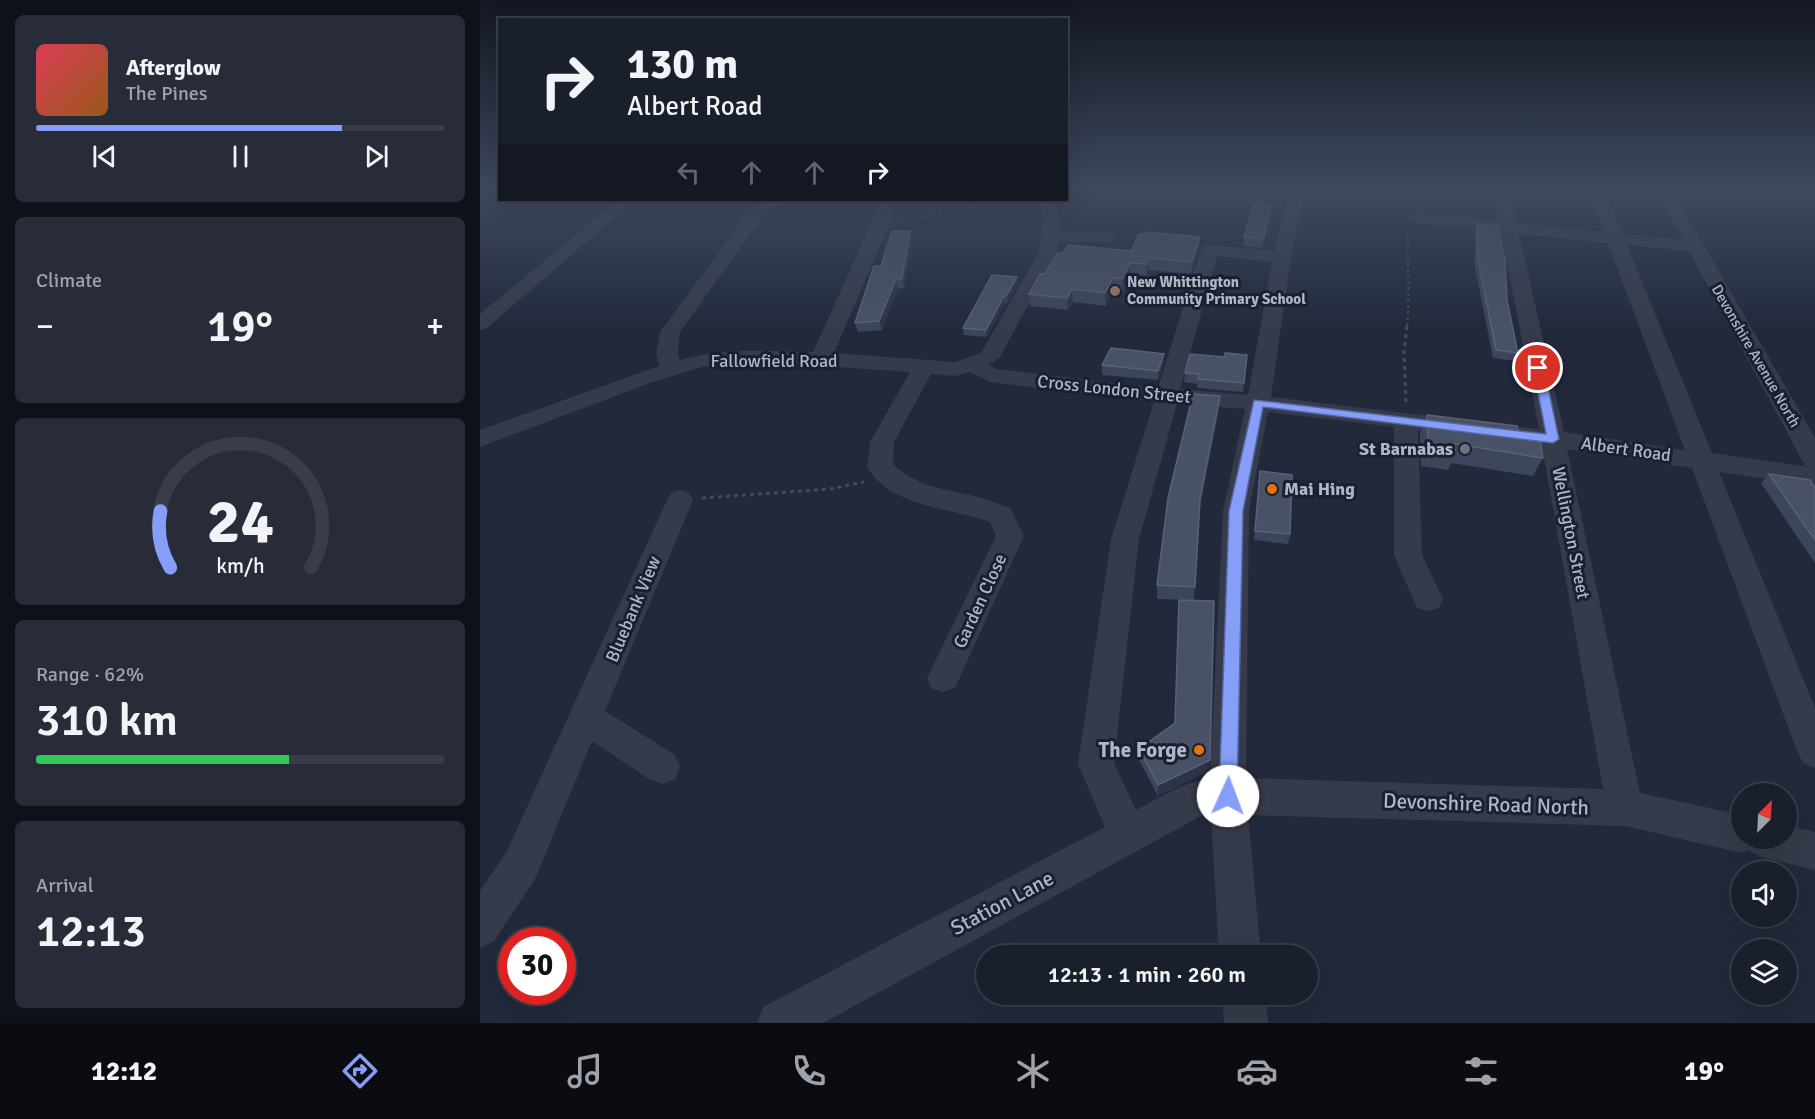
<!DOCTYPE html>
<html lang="en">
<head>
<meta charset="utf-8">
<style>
	:root { --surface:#1a1f2c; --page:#272c38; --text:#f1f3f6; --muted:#9fa2a9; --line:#383d48; --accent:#869ef8 }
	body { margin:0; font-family:Signika,sans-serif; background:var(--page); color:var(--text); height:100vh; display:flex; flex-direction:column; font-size:22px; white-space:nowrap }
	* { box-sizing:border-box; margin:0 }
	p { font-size:20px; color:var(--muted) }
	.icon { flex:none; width:33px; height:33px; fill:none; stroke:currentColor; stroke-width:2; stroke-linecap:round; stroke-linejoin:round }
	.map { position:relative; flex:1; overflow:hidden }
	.side { display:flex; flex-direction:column; gap:15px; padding:15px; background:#0e1118; width:480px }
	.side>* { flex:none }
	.guide { position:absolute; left:18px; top:18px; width:570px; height:183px; border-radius:0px; box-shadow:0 6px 24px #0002,0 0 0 2px var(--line); background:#1a1f2c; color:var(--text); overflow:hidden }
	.needle { width:39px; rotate:24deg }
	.controls { position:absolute; left:1251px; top:783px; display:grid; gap:12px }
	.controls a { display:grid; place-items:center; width:66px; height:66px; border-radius:50%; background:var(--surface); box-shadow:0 6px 24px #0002,0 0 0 2px var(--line); font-size:30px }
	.speed { position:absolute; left:18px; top:927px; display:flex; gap:12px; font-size:30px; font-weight:700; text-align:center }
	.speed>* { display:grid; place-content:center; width:78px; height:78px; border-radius:50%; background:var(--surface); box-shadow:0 6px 24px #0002,0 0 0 2px var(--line); line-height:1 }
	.speed .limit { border:9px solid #d22; background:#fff; color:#111 }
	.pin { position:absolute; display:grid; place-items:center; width:51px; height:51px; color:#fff; margin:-26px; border:3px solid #fff; border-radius:50%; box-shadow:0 2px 6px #0007 }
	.me { position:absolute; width:66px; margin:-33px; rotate:2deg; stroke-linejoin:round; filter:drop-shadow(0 0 4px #0008) }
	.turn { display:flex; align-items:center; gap:21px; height:126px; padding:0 30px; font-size:27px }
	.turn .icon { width:78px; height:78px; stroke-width:2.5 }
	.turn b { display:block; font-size:42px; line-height:51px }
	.lanes { display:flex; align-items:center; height:57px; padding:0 30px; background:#0003; justify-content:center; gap:30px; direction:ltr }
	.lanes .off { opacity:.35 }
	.big { font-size:45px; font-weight:600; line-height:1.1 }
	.side .card { flex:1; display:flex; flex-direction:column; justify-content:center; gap:9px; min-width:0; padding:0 21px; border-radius:9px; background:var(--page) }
	.side .dial { align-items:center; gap:0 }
	.dial svg { height:156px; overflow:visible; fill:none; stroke:var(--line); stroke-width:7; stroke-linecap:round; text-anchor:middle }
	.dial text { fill:var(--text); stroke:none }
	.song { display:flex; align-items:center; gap:18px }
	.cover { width:72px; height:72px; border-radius:9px; background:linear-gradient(135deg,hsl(350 70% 55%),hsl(30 70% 35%)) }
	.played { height:6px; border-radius:3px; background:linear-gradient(90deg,var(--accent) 75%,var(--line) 75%) }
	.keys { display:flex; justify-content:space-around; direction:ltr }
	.heat { display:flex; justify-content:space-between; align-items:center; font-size:33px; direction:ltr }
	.charge { height:9px; border-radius:4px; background:linear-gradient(90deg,#34c759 62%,var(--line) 0) }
	.trip { position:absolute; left:496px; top:945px; width:342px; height:60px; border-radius:30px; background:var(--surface); box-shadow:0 6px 24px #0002,0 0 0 2px var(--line); font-weight:600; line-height:60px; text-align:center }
	.menu { display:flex; height:96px; justify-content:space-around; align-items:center; background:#0a0c12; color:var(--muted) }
	.menu .icon { width:42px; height:42px }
	.menu .current { color:var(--accent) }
	.menu b { font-size:27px; color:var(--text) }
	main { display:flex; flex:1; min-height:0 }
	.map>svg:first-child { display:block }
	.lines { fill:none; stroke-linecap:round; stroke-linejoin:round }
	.path-far1 { stroke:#3d4f54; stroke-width:2; stroke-dasharray:3 3; stroke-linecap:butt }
	.path { stroke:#3d4f54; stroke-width:3; stroke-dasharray:4 4; stroke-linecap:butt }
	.minor { fill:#363b4b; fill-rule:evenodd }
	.wall { fill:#3d455a }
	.shaded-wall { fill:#2d3449 }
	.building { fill:#495166; stroke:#5a6175; stroke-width:1.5 }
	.route { fill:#869ef8; stroke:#5767a1; stroke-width:1.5 }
	.education-dot { fill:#8d6e63; stroke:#1b2030; stroke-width:2 }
	.worship-dot { fill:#6b7280; stroke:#1b2030; stroke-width:2 }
	.food-dot { fill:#e8710a; stroke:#1b2030; stroke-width:2 }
	.labels { text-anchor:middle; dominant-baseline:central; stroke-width:6; stroke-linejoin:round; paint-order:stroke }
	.far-poi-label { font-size:15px; font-weight:bold; fill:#b1b6c7; stroke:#1b2030; text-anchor:start }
	.far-street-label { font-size:15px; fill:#b1b6c7; stroke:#1b2030 }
	.street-label { font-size:18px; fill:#b1b6c7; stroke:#1b2030 }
	.poi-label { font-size:18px; font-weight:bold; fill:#b1b6c7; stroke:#1b2030; text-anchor:end }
	.near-poi-label { font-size:21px; font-weight:bold; fill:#b1b6c7; stroke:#1b2030; text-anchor:end }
	.near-street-label { font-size:21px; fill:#b1b6c7; stroke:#1b2030 }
</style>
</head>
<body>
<main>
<section class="side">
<div class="card">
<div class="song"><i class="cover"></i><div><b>Afterglow</b><p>The Pines</p></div></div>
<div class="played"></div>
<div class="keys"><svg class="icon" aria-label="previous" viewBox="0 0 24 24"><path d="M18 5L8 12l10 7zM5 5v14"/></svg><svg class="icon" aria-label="pause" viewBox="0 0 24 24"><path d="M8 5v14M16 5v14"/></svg><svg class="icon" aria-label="next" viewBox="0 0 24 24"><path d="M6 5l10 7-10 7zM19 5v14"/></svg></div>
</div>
<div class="card"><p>Climate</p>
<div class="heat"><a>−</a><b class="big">19°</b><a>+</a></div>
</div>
<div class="card dial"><svg viewBox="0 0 100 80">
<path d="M14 69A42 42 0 1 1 86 69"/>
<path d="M14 69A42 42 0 0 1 9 40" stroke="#869ef8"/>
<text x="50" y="56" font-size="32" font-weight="700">24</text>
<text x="50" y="72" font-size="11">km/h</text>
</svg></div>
<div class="card"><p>Range · 62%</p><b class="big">310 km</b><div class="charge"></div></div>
<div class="card"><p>Arrival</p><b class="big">12:13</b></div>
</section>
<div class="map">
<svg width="1335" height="1023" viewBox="0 0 1335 1023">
	<rect width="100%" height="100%" fill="#22293b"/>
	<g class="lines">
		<!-- path-far1 -->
		<path class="path-far1" d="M 6,202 L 20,192
			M 422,218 L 442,217 L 521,200
			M 927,326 C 930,294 927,265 928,233"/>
		<!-- path -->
		<path class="path" d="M 926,402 L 924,351 L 927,325
			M 222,498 L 350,489 L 384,482"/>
		<!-- minor -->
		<path class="minor" d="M 810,188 L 826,188 L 811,257 L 791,397 L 1059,429 L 1021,232 L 936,223 L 930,222 L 927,218 L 930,214 L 936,213 L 1019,221 L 1013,188 L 1029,188 L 1037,223 L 1124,232 L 1108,188 L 1124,188 L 1143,234 L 1203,240 L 1175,188 L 1191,188 L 1335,438 L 1335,486 L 1239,472 L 1335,708 L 1335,768 L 1323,763 L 1317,751 L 1212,468 L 1087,449 L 1160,793 L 1262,815 L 1262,838 L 1306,838 L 1306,825 L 1335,832 L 1335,870 L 1282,857 L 1268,850 L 1262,853 L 1145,826 L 768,815 L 781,956 L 739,956 L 731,815 L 721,816 L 343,1023 L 277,1023 L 283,1007 L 625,827 L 598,764 L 631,539 L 674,402 L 510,382 L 490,372 L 475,376 L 451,374 L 414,442 L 413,464 C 437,486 459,488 490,495 C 503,498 516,503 530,508 L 544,536 L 475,688 L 463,692 L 451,688 L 447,678 L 516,536 L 510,522 C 469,507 412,508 387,467 L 390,442 L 430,372 L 341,366 L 259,364 L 222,367 L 173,382 L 0,447 L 0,430 L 179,366 L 176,353 L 180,332 L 269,211 L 285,200 L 306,200 L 281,219 L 200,332 L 198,353 L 200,360 C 243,347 288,351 333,352 L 395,215 L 396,207 L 389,200 L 407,200 L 412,205 L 413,215 L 354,353 L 475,362 L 501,353 L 559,252 L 563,218 L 557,200 L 573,200 L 579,212 L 581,232 L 627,232 L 633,233 L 636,237 L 633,241 L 627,242 L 579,242 L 577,252 L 520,357 L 509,365 L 516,369 L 678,388 L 721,250 L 724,246 L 730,245 L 794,251 ZM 1039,234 L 1128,243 L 1205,450 L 1084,432 ZM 1147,245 L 1209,251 L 1322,460 L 1326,466 L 1330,467 L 1232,453 ZM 737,256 L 792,262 L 768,395 L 700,389 ZM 697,404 L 765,409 L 743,511 L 730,779 C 704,781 680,798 656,810 L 634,763 L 659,539 ZM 788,412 L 914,427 L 914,555 L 937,608 L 948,611 L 959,608 L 963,599 L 942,555 L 938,430 L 1062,446 L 1123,789 L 766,778 L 769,511 Z
			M 138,200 L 155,200 L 7,328 L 0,330 L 0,314 Z
			M 200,490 L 209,493 L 213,500 L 125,711 L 195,755 L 200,767 L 195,779 L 182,784 L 169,779 L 112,741 L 55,879 L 14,941 L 0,948 L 0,891 L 27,851 L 187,500 L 191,493 Z
			M 742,994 L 786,994 L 788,1023 L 744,1023 Z"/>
	</g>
	<!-- wall -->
	<path class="wall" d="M 792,204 L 791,212 L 782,248 L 763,246 L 764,237 Z
		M 997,224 L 1027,300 L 1038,353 L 1035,361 L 1013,358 L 995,267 L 995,231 Z
		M 430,231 L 432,240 L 424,288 L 418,288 L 402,330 L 378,332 L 375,323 L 401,266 Z
		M 720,237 L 719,249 L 711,274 L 669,270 L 667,276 L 650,274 L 643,291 L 633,290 L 626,306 L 593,302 L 588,310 L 550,306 L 549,294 L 583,253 L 651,251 Z
		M 538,284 L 527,303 L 525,303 L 507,337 L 484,335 L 483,328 Z
		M 684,354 L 684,363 L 678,380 L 622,375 L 622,365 Z
		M 767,355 L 763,392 L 717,388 L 717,384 L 704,382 L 705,373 L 745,357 Z
		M 739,409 L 719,512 L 714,600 L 677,599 L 677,585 Z
		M 947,415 L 1039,435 L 1063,458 L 1053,476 L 971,463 L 968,470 L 941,466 L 940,433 Z
		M 780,471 L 810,534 L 808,544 L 774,540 Z
		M 1289,474 L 1335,488 L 1335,563 L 1281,483 Z
		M 659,749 L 730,760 L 728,771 L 678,796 L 659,760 Z"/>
	<!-- shaded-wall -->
	<path class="shaded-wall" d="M 792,204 L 791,212 L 782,248 L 783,239 Z
		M 430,231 L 432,240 L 424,288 L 422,279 Z
		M 720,237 L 719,249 L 711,274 L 712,262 Z
		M 669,258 L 669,270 L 667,276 L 667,264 Z
		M 650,263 L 650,274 L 643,291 L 642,279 Z
		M 537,277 L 538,284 L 527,303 L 526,296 Z
		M 633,278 L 633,290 L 626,306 L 625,293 Z
		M 416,279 L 418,288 L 402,330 L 399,321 Z
		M 592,289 L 593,302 L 588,310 L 587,298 Z
		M 524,296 L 525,303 L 507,337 L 506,330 Z
		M 684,354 L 684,363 L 678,380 L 678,371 Z
		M 740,396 L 739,409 L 719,513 L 720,499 Z
		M 730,760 L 728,771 L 678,796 L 678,785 Z"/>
	<!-- building -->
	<path class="building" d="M 774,202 L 792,204 L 783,239 L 764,237 Z
		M 997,224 L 1018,226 L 1025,260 L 1027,300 L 1038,353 L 1016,350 L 998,259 Z
		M 412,231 L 430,231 L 422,279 L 416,279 L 399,321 L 375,323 L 394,266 L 401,266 Z
		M 667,232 L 720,237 L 712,262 L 669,258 L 667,264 L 650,263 L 642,279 L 633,278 L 625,293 L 592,289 L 587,298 L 549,294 L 560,274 L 565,274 L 578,253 L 583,253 L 588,245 L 651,251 L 659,234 L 666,234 Z
		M 512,275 L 537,277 L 526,296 L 524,296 L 506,330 L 483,328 Z
		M 631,348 L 684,354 L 678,371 L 622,365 Z
		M 745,353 L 767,355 L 764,383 L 718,379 L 719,374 L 705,373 L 710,354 L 745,357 Z
		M 713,394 L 740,396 L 720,499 L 715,587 L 677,585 L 688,498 Z
		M 947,415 L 1037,426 L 1039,435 L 1060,439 L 1063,458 L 975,444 L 975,452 L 948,448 Z
		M 780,471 L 812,475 L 810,534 L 775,531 Z
		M 1289,474 L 1330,480 L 1335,488 L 1335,540 Z
		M 699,600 L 734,601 L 730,760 L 678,785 L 659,749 L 695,723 Z"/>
	<!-- sky -->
	<linearGradient id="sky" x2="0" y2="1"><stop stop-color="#131720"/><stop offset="0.57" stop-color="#3e4960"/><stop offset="1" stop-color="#3e4960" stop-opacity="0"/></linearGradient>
	<rect width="1335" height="331" fill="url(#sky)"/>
	<!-- route -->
	<path class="route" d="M 1058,365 L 1064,368 L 1079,439 L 1073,443 L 783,407 L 763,511 L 757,796 L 754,803 L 748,806 L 741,803 L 739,796 L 749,511 L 774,400 L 1066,434 L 1053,368 Z"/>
	<!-- markers -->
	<circle class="education-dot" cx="635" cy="291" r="6"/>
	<circle class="worship-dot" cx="985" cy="449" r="6"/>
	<g class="food-dot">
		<circle cx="792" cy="489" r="6"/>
		<circle cx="719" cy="750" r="6"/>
	</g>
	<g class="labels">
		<!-- far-poi labels -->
		<g class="far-poi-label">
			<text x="647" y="282">New Whittington<tspan x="647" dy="17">Community Primary School</tspan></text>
		</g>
		<!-- far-street labels -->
		<g class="far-street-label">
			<text transform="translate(1276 356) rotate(60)">Devonshire Avenue North</text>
		</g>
		<!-- street labels -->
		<g class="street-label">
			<text x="294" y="361">Fallowfield Road</text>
			<text transform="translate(634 389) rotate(6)">Cross London Street</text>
			<text transform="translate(1146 449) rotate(8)">Albert Road</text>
			<text transform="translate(1091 533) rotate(79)">Wellington Street</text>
			<text transform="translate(500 601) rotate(-65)">Garden Close</text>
			<text transform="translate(153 609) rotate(-67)">Bluebank View</text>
		</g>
		<!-- poi labels -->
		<g class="poi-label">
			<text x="973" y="449">St Barnabas</text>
			<text x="804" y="489" text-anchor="start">Mai Hing</text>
		</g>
		<!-- near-poi labels -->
		<g class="near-poi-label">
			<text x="707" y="750">The Forge</text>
		</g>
		<!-- near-street labels -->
		<g class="near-street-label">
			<text transform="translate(1006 804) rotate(2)">Devonshire Road North</text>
			<text transform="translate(522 903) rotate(-28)">Station Lane</text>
		</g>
	</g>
</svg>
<div class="controls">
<a><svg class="needle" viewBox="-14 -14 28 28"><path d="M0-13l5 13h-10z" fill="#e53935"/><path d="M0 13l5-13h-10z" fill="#9fa2a9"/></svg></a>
<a><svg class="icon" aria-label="sound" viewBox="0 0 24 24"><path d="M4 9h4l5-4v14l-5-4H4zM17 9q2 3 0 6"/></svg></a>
<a><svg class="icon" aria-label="layers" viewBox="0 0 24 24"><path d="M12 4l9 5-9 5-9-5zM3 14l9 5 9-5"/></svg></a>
</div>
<div class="speed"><div class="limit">30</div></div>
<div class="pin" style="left:1058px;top:368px;background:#d93025"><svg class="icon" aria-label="arrive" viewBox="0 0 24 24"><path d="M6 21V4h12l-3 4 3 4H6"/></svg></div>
<svg class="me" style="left:748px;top:796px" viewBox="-20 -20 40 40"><circle r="19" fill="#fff"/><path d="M0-13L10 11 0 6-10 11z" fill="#869ef8"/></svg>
<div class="trip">12:13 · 1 min · 260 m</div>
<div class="guide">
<div class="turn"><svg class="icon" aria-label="right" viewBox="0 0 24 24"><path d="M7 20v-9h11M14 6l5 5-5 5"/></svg><div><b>130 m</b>Albert Road</div></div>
<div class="lanes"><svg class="icon off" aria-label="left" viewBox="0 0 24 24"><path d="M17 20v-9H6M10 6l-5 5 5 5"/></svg><svg class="icon off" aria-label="ahead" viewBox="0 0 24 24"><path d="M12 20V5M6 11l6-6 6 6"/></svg><svg class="icon off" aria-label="ahead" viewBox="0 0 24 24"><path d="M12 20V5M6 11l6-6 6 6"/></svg><svg class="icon" aria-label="right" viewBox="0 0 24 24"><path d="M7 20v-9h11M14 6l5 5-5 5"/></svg></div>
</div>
</div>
</main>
<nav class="menu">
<b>12:12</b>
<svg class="icon current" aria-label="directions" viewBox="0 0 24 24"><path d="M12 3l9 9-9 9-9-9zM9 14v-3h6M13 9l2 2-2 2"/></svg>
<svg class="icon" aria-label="music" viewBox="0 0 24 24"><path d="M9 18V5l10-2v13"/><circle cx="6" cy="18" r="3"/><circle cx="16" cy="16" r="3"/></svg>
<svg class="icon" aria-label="phone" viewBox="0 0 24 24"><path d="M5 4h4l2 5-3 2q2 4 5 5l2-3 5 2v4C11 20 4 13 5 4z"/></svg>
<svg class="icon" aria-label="climate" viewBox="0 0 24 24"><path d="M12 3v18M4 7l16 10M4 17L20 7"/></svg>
<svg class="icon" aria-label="car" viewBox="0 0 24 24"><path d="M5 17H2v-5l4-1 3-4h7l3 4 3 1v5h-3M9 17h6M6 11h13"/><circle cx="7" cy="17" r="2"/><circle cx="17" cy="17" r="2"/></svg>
<svg class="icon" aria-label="filters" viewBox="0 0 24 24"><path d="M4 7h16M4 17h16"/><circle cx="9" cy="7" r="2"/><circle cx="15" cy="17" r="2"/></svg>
<b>19°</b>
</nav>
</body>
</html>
